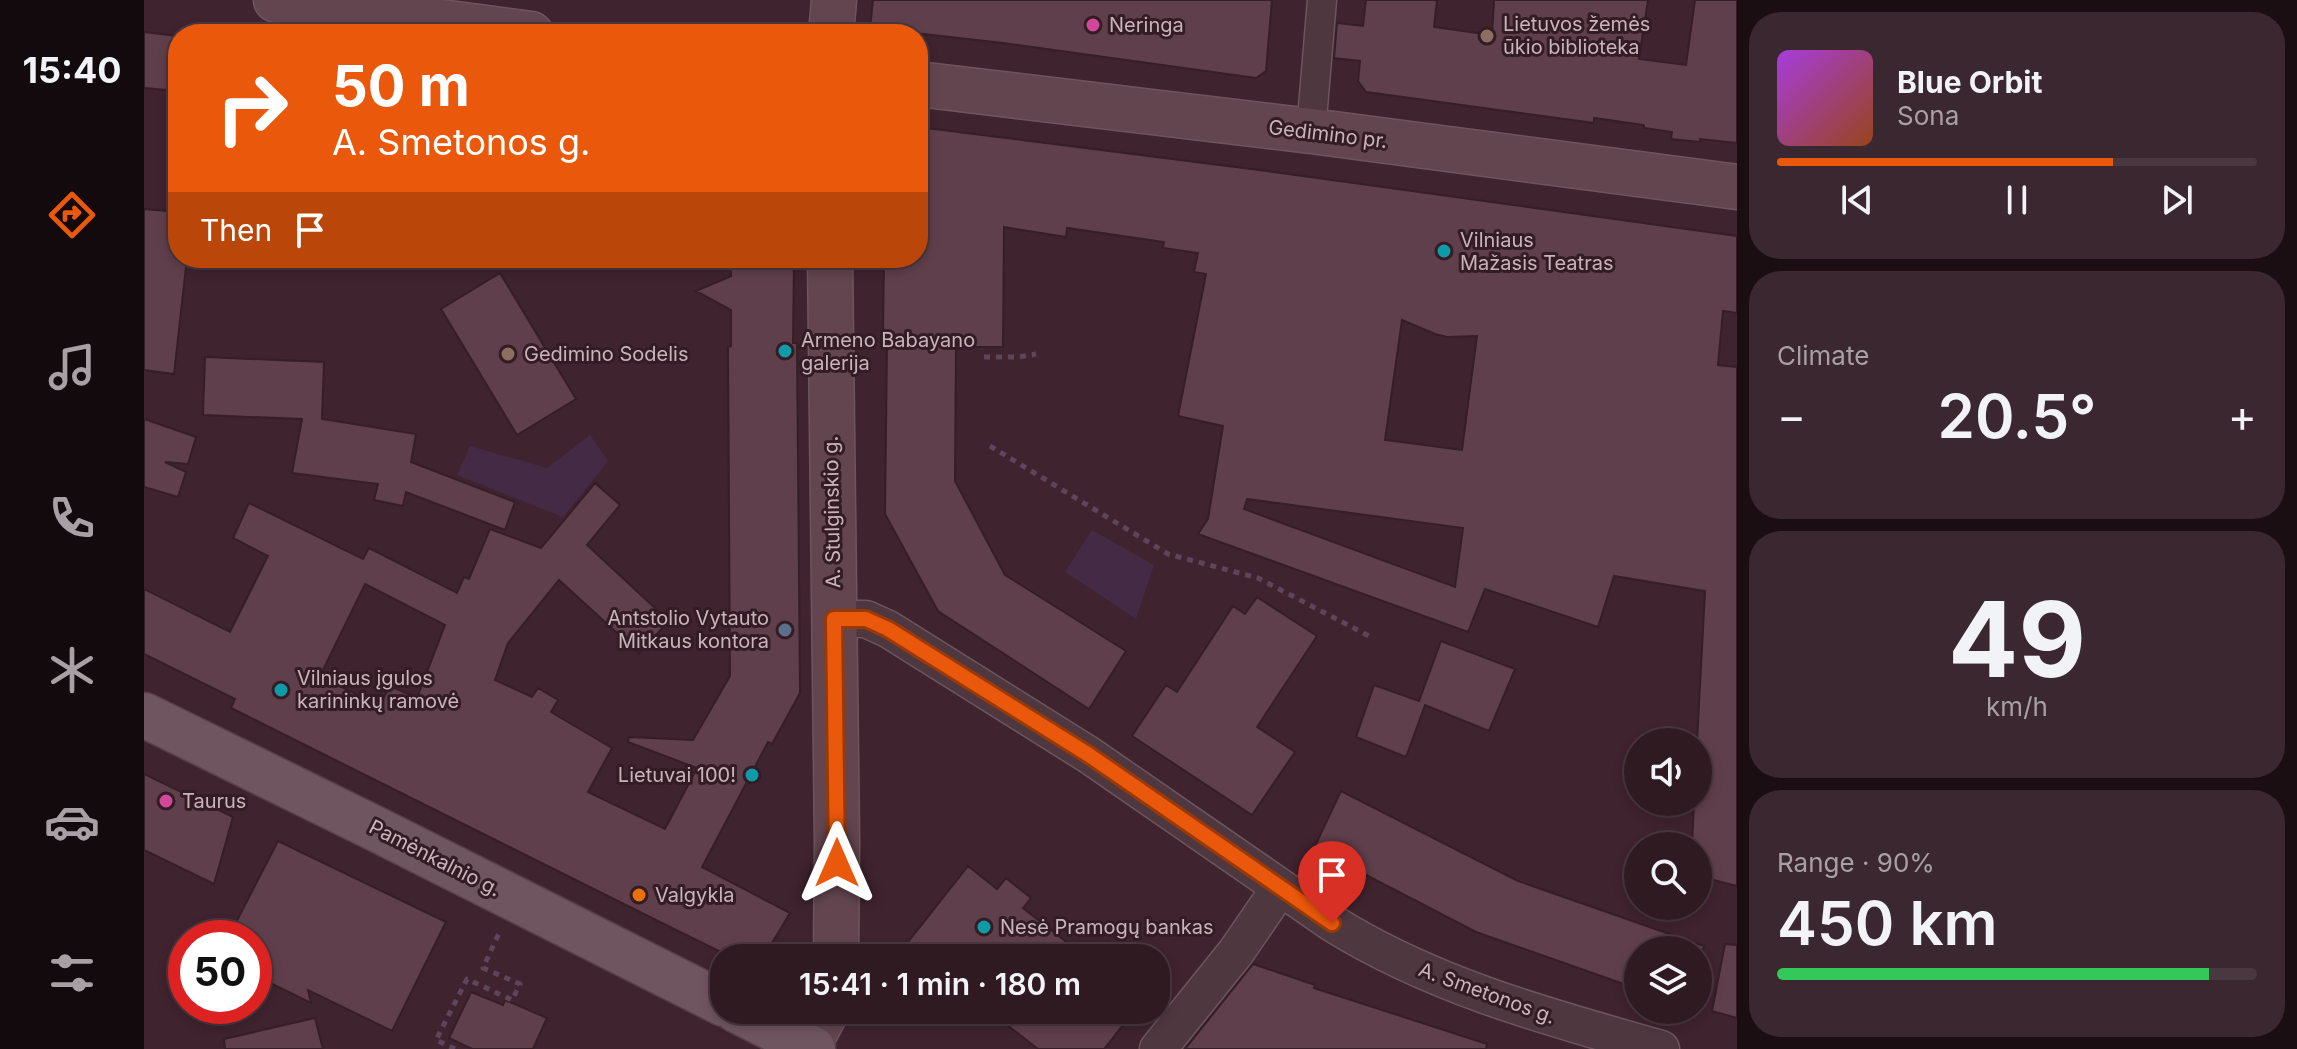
<!DOCTYPE html>
<html lang="en">
<head>
<meta charset="utf-8">
<style>
	:root { --surface:#2f1a22; --page:#3b272f; --text:#f1f3f6; --muted:#a7a1a5; --line:#4a3840; --accent:#ea580c }
	body { margin:0; font-family:Inter,sans-serif; background:var(--page); color:var(--text); height:100vh; display:flex; flex-direction:column; font-size:30px; white-space:nowrap }
	* { box-sizing:border-box; margin:0 }
	p { font-size:26px; color:var(--muted) }
	.icon { flex:none; width:44px; height:44px; fill:none; stroke:currentColor; stroke-width:2; stroke-linecap:round; stroke-linejoin:round }
	.map { position:relative; flex:1; overflow:hidden }
	.details { display:flex; flex-direction:column; gap:12px; padding:12px; background:#1a0e13; width:560px }
	.details>* { flex:none }
	.hud { position:absolute; left:24px; top:24px; width:760px; height:244px; border-radius:32px; box-shadow:0 4px 12px #0003,0 0 0 2px var(--line); background:#ea580c; color:#fff; overflow:hidden }
	.controls { position:absolute; left:1480px; top:728px; display:grid; gap:16px }
	.controls a { display:grid; place-items:center; width:88px; height:88px; border-radius:50%; background:var(--surface); box-shadow:0 4px 12px #0003,0 0 0 2px var(--line); font-size:40px }
	.speed { position:absolute; left:24px; top:920px; display:flex; gap:16px; font-size:40px; font-weight:700; text-align:center }
	.speed>* { display:grid; place-content:center; width:104px; height:104px; border-radius:50%; background:var(--surface); box-shadow:0 4px 12px #0003,0 0 0 2px var(--line); line-height:1 }
	.speed .limit { border:12px solid #d22; background:#fff; color:#111 }
	.pin { position:absolute; display:grid; place-items:center; width:68px; height:68px; color:#fff; margin:-82px -34px; border-radius:50% 50% 50% 0; rotate:-45deg; box-shadow:0 0 8px #0007 }
	.pin .icon { rotate:45deg }
	.me { position:absolute; width:88px; margin:-44px; rotate:0deg; stroke-linejoin:round; filter:drop-shadow(0 0 6px #0008) }
	.turn { display:flex; align-items:center; gap:28px; height:168px; padding:0 32px; font-size:36px }
	.turn .icon { width:104px; height:104px; stroke-width:2.5 }
	.turn b { display:block; font-size:56px; line-height:68px }
	.then { display:flex; align-items:center; height:76px; padding:0 32px; background:#0003; gap:16px; font-size:30px }
	.big { font-size:60px; font-weight:600; line-height:1.1 }
	.details .widget { flex:1; display:flex; flex-direction:column; justify-content:center; gap:12px; min-width:0; padding:0 28px; border-radius:32px; background:var(--page) }
	.details .dial { align-items:center; gap:0 }
	.dial b { font-size:104px; line-height:1 }
	.song { display:flex; align-items:center; gap:24px }
	.cover { width:96px; height:96px; border-radius:12px; background:linear-gradient(135deg,hsl(280 70% 55%),hsl(20 70% 35%)) }
	.played { height:8px; border-radius:4px; background:linear-gradient(90deg,var(--accent) 70%,var(--line) 70%) }
	.keys { display:flex; justify-content:space-around; direction:ltr }
	.heat { display:flex; justify-content:space-between; align-items:center; font-size:44px; direction:ltr }
	.charge { height:12px; border-radius:6px; background:linear-gradient(90deg,#34c759 90%,var(--line) 0) }
	.trip { position:absolute; left:566px; top:944px; width:460px; height:80px; border-radius:32px; background:var(--surface); box-shadow:0 4px 12px #0003,0 0 0 2px var(--line); font-weight:600; line-height:80px; text-align:center }
	main { display:flex; flex:1; min-height:0 }
	.dock { display:flex; flex-direction:column; width:144px; justify-content:space-around; align-items:center; background:#130a0e; color:var(--muted) }
	.dock .icon { width:56px; height:56px }
	.dock .active { color:var(--accent) }
	.dock b { font-size:36px; color:var(--text) }
	.map>svg:first-child { display:block }
	.green { fill:#442a44 }
	.building { fill:#5f3f4b; stroke:#361e27; stroke-width:2; fill-rule:evenodd }
	.lines { fill:none; stroke-linecap:round; stroke-linejoin:round }
	.pedestrian-casing { stroke:#6d555e; stroke-width:31 }
	.minor-casing { stroke:#6d555e; stroke-width:39 }
	.secondary-casing { stroke:#6d555e; stroke-width:47 }
	.primary-casing { stroke:#584049; stroke-width:47 }
	.path { stroke:#5f455b; stroke-width:5; stroke-dasharray:6 6; stroke-linecap:butt }
	.pedestrian { stroke:#4f3740; stroke-width:28 }
	.minor { stroke:#4f3740; stroke-width:36 }
	.secondary { stroke:#62454f; stroke-width:44 }
	.primary { stroke:#6f555f; stroke-width:44 }
	.route-casing { stroke:#983908; stroke-width:20 }
	.route { stroke:#ea580c; stroke-width:14 }
	.hotel-dot { fill:#d1479c; stroke:#341c25; stroke-width:3 }
	.education-dot { fill:#8d6e63; stroke:#341c25; stroke-width:3 }
	.culture-dot { fill:#0f9aa8; stroke:#341c25; stroke-width:3 }
	.service-dot { fill:#5c6f8a; stroke:#341c25; stroke-width:3 }
	.food-dot { fill:#e8710a; stroke:#341c25; stroke-width:3 }
	.labels { text-anchor:middle; dominant-baseline:central; stroke-width:6; stroke-linejoin:round; paint-order:stroke }
	.poi-label { font-size:20px; fill:#cab3bb; stroke:#341c25; text-anchor:start }
	.street-label { font-size:20px; fill:#cab3bb; stroke:#341c25 }
</style>
</head>
<body>
<main>
<nav class="dock">
<b>15:40</b>
<svg class="icon active" aria-label="directions" viewBox="0 0 24 24"><path d="M12 3l9 9-9 9-9-9zM9 14v-3h6M13 9l2 2-2 2"/></svg>
<svg class="icon" aria-label="music" viewBox="0 0 24 24"><path d="M9 18V5l10-2v13"/><circle cx="6" cy="18" r="3"/><circle cx="16" cy="16" r="3"/></svg>
<svg class="icon" aria-label="phone" viewBox="0 0 24 24"><path d="M5 4h4l2 5-3 2q2 4 5 5l2-3 5 2v4C11 20 4 13 5 4z"/></svg>
<svg class="icon" aria-label="climate" viewBox="0 0 24 24"><path d="M12 3v18M4 7l16 10M4 17L20 7"/></svg>
<svg class="icon" aria-label="car" viewBox="0 0 24 24"><path d="M5 17H2v-5l4-1 3-4h7l3 4 3 1v5h-3M9 17h6M6 11h13"/><circle cx="7" cy="17" r="2"/><circle cx="17" cy="17" r="2"/></svg>
<svg class="icon" aria-label="filters" viewBox="0 0 24 24"><path d="M4 7h16M4 17h16"/><circle cx="9" cy="7" r="2"/><circle cx="15" cy="17" r="2"/></svg>
</nav>
<div class="map">
<svg width="1593" height="1049" viewBox="0 0 1593 1049">
	<rect width="100%" height="100%" fill="#3f232e"/>
	<!-- green -->
	<path class="green" d="M 446,435 L 464,461 L 419,517 L 313,475 L 326,446 L 403,468 Z
		M 948,530 L 1010,565 L 992,619 L 921,572 Z"/>
	<!-- building -->
	<path class="building" d="M 729,0 L 1128,0 L 1122,71 L 1112,78 L 859,43 L 726,28 Z
		M 1222,0 L 1293,0 L 1290,27 L 1348,35 L 1350,0 L 1504,0 L 1495,59 L 1542,65 L 1551,0 L 1593,0 L 1593,143 L 1556,139 L 1556,142 L 1527,139 L 1528,132 L 1500,128 L 1500,125 L 1450,118 L 1450,123 L 1222,92 L 1214,81 L 1216,61 L 1190,58 L 1193,23 L 1219,26 Z
		M 0,32 L 34,36 L 34,91 L 0,88 Z
		M 774,127 L 1123,171 L 1593,236 L 1593,313 L 1579,311 L 1574,365 L 1593,367 L 1593,886 L 1554,876 L 1554,846 L 1548,846 L 1550,802 L 1554,802 L 1553,742 L 1561,591 L 1470,576 L 1454,627 L 1341,589 L 1324,632 L 1054,534 L 1064,519 L 1079,426 L 1034,416 L 1062,274 L 1050,272 L 1054,253 L 1019,248 L 1020,242 L 923,228 L 922,237 L 860,227 L 859,347 L 812,347 L 811,481 L 861,575 L 982,651 L 945,709 L 794,611 L 741,514 L 743,342 L 739,333 L 740,258 L 774,258 ZM 1258,320 L 1291,334 L 1303,337 L 1333,336 L 1318,450 L 1241,440 ZM 1103,499 L 1319,528 L 1311,587 L 1100,509 Z
		M 0,209 L 34,212 L 34,258 L 43,258 L 30,374 L 0,370 Z
		M 586,258 L 650,258 L 649,343 L 653,343 L 656,693 L 628,744 L 624,742 L 558,867 L 646,913 L 619,958 L 589,958 L 526,927 L 87,708 L 91,699 L 0,654 L 0,589 L 86,632 L 124,556 L 89,538 L 105,503 L 219,559 L 225,548 L 313,593 L 320,577 L 325,579 L 346,529 L 397,548 L 451,483 L 476,505 L 443,545 L 525,621 L 495,653 L 415,580 L 364,643 L 351,680 L 388,697 L 394,688 L 414,700 L 407,712 L 468,748 L 444,792 L 521,829 L 553,768 L 484,742 L 485,737 L 549,740 L 586,676 L 584,347 L 587,346 L 587,310 L 552,291 L 587,276 ZM 221,584 L 301,625 L 273,698 L 246,686 L 235,706 L 176,676 Z
		M 356,273 L 432,399 L 373,435 L 297,309 Z
		M 61,357 L 180,362 L 178,419 L 272,434 L 267,462 L 371,502 L 361,530 L 262,492 L 259,506 L 230,500 L 234,484 L 148,473 L 158,419 L 59,415 Z
		M 0,419 L 52,437 L 44,464 L 21,462 L 42,472 L 34,497 L 0,487 Z
		M 1113,597 L 1173,636 L 1113,727 L 1151,752 L 1108,815 L 988,736 L 1022,685 L 1033,692 L 1089,606 L 1101,614 Z
		M 1297,641 L 1371,669 L 1345,731 L 1281,705 L 1262,757 L 1212,737 L 1230,685 L 1275,701 Z
		M 0,774 L 89,817 L 70,884 L 0,850 Z
		M 1197,791 L 1374,881 L 1560,946 L 1559,950 L 1494,950 L 1494,989 L 1332,932 L 1170,848 Z
		M 134,841 L 302,922 L 248,1031 L 164,990 L 167,1003 L 110,975 L 110,938 L 84,938 Z
		M 824,866 L 853,889 L 862,878 L 887,898 L 879,908 L 943,958 L 777,958 L 761,946 Z
		M 1581,944 L 1593,945 L 1593,1018 L 1568,1011 Z
		M 1109,964 L 1171,985 L 1170,988 L 1343,1044 L 1342,1049 L 1041,1049 Z
		M 327,992 L 359,1005 L 361,1000 L 403,1018 L 389,1049 L 328,1049 L 305,1038 Z
		M 844,1010 L 991,1010 L 960,1049 L 894,1049 Z
		M 171,1018 L 179,1049 L 81,1049 L 80,1039 Z"/>
	<g class="lines">
		<!-- pedestrian casing -->
		<g class="pedestrian-casing">
			<path id="pedestrian" d="M 1167,131 L 1178,0"/>
		</g>
		<!-- minor casing -->
		<g class="minor-casing">
			<path id="minor" d="M 690,619 L 722,619 L 744,629 L 945,755 L 1188,923 C 1289,986 1404,1017 1517,1049
				M 1014,1049 L 1092,952 L 1136,888"/>
		</g>
		<!-- secondary casing -->
		<g class="secondary-casing">
			<path id="secondary" d="M 132,0 L 387,34
				M 687,34 L 690,0
				M 774,84 L 1167,131 L 1593,187
				M 686,258 L 693,842 L 692,958
				M 664,1046 L 683,1010"/>
		</g>
		<!-- primary casing -->
		<g class="primary-casing">
			<path id="primary" d="M 0,715 L 228,827 L 580,1004
				M 592,1010 L 669,1049"/>
		</g>
		<!-- path -->
		<path class="path" d="M 840,357 L 874,357 L 892,354
			M 846,446 L 1024,554 L 1114,578 L 1225,636
			M 311,1049 L 292,1040 L 323,979 L 368,1000 L 376,984 L 339,968 L 356,931"/>
		<!-- pedestrian -->
		<use href="#pedestrian" class="pedestrian"/>
		<!-- minor -->
		<use href="#minor" class="minor"/>
		<!-- secondary -->
		<use href="#secondary" class="secondary"/>
		<!-- primary -->
		<use href="#primary" class="primary"/>
	</g>
	<g class="lines">
		<!-- route casing -->
		<g class="route-casing">
			<path id="route" d="M 693,863 L 690,619 L 722,619 L 744,629 L 945,755 L 1188,923"/>
		</g>
		<!-- route -->
		<use href="#route" class="route"/>
	</g>
	<!-- markers -->
	<g class="hotel-dot">
		<circle cx="949" cy="25" r="8"/>
		<circle cx="22" cy="801" r="8"/>
	</g>
	<g class="education-dot">
		<circle cx="1343" cy="36" r="8"/>
		<circle cx="364" cy="354" r="8"/>
	</g>
	<g class="culture-dot">
		<circle cx="1300" cy="251" r="8"/>
		<circle cx="641" cy="351" r="8"/>
		<circle cx="137" cy="690" r="8"/>
		<circle cx="608" cy="775" r="8"/>
		<circle cx="840" cy="927" r="8"/>
	</g>
	<circle class="service-dot" cx="641" cy="630" r="8"/>
	<circle class="food-dot" cx="495" cy="895" r="8"/>
	<g class="labels">
		<!-- poi labels -->
		<g class="poi-label">
			<text x="1359" y="24">Lietuvos žemės<tspan x="1359" dy="23">ūkio biblioteka</tspan></text>
			<text x="965" y="25">Neringa</text>
			<text x="1316" y="240">Vilniaus<tspan x="1316" dy="23">Mažasis Teatras</tspan></text>
			<text x="657" y="340">Armeno Babayano<tspan x="657" dy="23">galerija</tspan></text>
			<text x="380" y="354">Gedimino Sodelis</text>
			<text x="625" y="618" text-anchor="end">Antstolio Vytauto<tspan x="625" dy="23">Mitkaus kontora</tspan></text>
			<text x="153" y="678">Vilniaus įgulos<tspan x="153" dy="23">karininkų ramovė</tspan></text>
			<text x="592" y="775" text-anchor="end">Lietuvai 100!</text>
			<text x="38" y="801">Taurus</text>
			<text x="511" y="895">Valgykla</text>
			<text x="856" y="927">Nesė Pramogų bankas</text>
		</g>
		<!-- street labels -->
		<g class="street-label">
			<text transform="translate(1184 134) rotate(7)">Gedimino pr.</text>
			<text transform="translate(688 512) rotate(-91)">A. Stulginskio g.</text>
			<text transform="translate(291 858) rotate(27)">Pamėnkalnio g.</text>
			<text transform="translate(1343 993) rotate(20)">A. Smetonos g.</text>
		</g>
	</g>
</svg>
<div class="controls">
<a><svg class="icon" aria-label="sound" viewBox="0 0 24 24"><path d="M4 9h4l5-4v14l-5-4H4zM17 9q2 3 0 6"/></svg></a>
<a><svg class="icon" aria-label="search" viewBox="0 0 24 24"><circle cx="10" cy="10" r="6"/><path d="M15 15l6 6"/></svg></a>
<a><svg class="icon" aria-label="layers" viewBox="0 0 24 24"><path d="M12 4l9 5-9 5-9-5zM3 14l9 5 9-5"/></svg></a>
</div>
<div class="speed"><div class="limit">50</div></div>
<div class="pin" style="left:1188px;top:923px;background:#d93025"><svg class="icon" aria-label="arrive" viewBox="0 0 24 24"><path d="M6 21V4h12l-3 4 3 4H6"/></svg></div>
<svg class="me" style="left:693px;top:863px" viewBox="-20 -20 40 40"><path d="M0-17L14 15 0 8-14 15z" fill="#ea580c" stroke="#fff" stroke-width="4"/></svg>
<div class="trip">15:41 · 1 min · 180 m</div>
<div class="hud">
<div class="turn"><svg class="icon" aria-label="right" viewBox="0 0 24 24"><path d="M7 20v-9h11M14 6l5 5-5 5"/></svg><div><b>50 m</b>A. Smetonos g.</div></div>
<div class="then">Then<svg class="icon" aria-label="arrive" viewBox="0 0 24 24"><path d="M6 21V4h12l-3 4 3 4H6"/></svg></div>
</div>
</div>
<section class="details">
<div class="widget">
<div class="song"><i class="cover"></i><div><b>Blue Orbit</b><p>Sona</p></div></div>
<div class="played"></div>
<div class="keys"><svg class="icon" aria-label="previous" viewBox="0 0 24 24"><path d="M18 5L8 12l10 7zM5 5v14"/></svg><svg class="icon" aria-label="pause" viewBox="0 0 24 24"><path d="M8 5v14M16 5v14"/></svg><svg class="icon" aria-label="next" viewBox="0 0 24 24"><path d="M6 5l10 7-10 7zM19 5v14"/></svg></div>
</div>
<div class="widget"><p>Climate</p>
<div class="heat"><a>−</a><b class="big">20.5°</b><a>+</a></div>
</div>
<div class="widget dial"><b>49</b><p>km/h</p></div>
<div class="widget"><p>Range · 90%</p><b class="big">450 km</b><div class="charge"></div></div>
</section>
</main>
</body>
</html>
